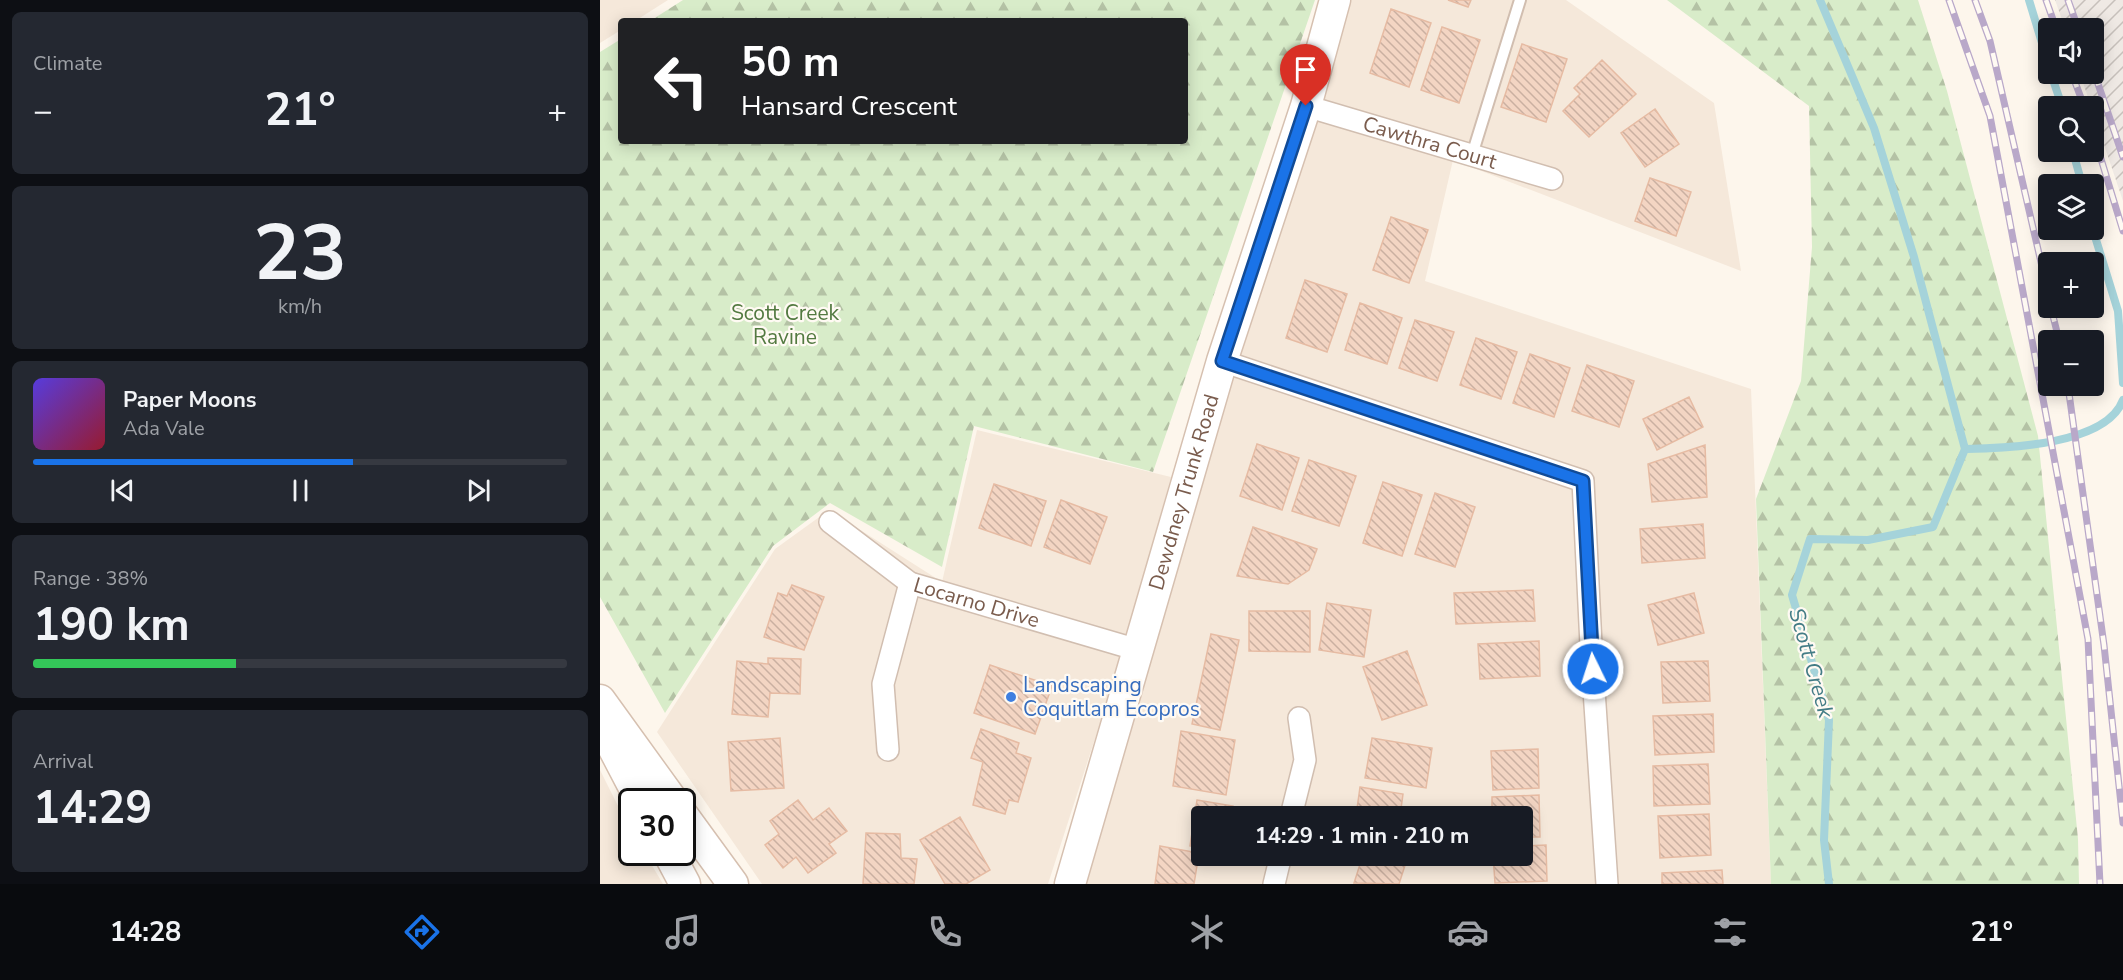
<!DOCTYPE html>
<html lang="en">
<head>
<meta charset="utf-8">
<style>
	:root { --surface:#171b24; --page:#242831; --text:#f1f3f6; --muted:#9ea1a6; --line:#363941; --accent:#1a73e8 }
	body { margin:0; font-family:"Nunito Sans",sans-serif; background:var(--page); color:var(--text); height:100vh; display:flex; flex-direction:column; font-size:22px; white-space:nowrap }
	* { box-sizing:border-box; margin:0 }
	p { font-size:20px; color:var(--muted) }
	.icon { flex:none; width:33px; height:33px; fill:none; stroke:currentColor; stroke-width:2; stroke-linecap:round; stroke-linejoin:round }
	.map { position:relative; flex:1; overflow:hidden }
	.panel { display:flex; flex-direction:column; gap:12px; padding:12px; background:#0d0f14; width:600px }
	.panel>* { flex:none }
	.guide { position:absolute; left:18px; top:18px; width:570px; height:126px; border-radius:6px; box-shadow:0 3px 15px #0003; background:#202124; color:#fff; overflow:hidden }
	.tools { position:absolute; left:1438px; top:18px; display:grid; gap:12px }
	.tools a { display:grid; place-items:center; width:66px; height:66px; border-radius:6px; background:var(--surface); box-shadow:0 3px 15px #0003; font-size:30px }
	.speed { position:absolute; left:18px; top:788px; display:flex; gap:12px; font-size:30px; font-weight:700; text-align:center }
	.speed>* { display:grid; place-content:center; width:78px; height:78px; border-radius:50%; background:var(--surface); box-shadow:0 3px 15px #0003; line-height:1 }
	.speed .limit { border:3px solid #111; border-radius:9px; background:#fff; color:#111 }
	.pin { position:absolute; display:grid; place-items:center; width:51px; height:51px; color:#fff; margin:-62px -26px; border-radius:50% 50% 50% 0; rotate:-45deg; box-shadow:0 0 6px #0007 }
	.pin .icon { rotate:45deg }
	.me { position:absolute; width:66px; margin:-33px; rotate:356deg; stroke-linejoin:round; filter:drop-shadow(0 0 4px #0008) }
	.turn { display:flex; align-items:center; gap:21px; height:126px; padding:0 24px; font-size:27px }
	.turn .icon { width:78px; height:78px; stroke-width:2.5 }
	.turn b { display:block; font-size:42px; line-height:51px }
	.big { font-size:45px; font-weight:700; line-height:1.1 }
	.panel .widget { flex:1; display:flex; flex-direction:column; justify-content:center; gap:9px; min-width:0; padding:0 21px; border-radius:9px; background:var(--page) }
	.panel .dial { align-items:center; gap:0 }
	.dial b { font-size:78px; line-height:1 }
	.song { display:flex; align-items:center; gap:18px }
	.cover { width:72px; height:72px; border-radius:9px; background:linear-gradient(135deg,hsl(250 70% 55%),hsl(350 70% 35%)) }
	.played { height:6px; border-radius:3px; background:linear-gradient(90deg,var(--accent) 60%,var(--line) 60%) }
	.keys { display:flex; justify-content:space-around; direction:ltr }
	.heat { display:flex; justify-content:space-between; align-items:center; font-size:33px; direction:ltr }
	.charge { height:9px; border-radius:4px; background:linear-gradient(90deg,#34c759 38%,var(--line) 0) }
	.trip { position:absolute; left:591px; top:806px; width:342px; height:60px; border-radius:6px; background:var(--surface); box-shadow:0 3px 15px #0003; font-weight:700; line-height:60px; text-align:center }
	.tabs { display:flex; height:96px; justify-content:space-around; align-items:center; background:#090b0e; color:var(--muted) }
	.tabs .icon { width:42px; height:42px }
	.tabs .on { color:var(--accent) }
	.tabs b { font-size:27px; color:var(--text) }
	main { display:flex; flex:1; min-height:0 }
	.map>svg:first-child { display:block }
	.residential { fill:#f5e8da; fill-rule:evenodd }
	.industrial { fill:url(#industrial-furrows) }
	.forest { fill:url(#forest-firs) }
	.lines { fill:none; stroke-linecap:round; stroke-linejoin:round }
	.stream { stroke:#a5d3da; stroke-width:8 }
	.building { fill:url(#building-back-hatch); stroke:#e6bba3; stroke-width:1.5 }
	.service-casing { stroke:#d1beb0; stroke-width:14 }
	.minor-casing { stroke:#d1beb0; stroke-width:24 }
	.secondary-casing { stroke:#d6c0b0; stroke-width:33 }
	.service { stroke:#fff; stroke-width:10 }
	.minor { stroke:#fff; stroke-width:21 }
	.secondary { stroke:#fff; stroke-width:30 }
	.rail-casing { stroke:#b9a8c9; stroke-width:7 }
	.rail { stroke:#fffaf3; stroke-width:4.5; stroke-dasharray:14; stroke-linecap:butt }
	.route-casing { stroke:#114b97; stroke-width:15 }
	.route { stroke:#1a73e8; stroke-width:10 }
	.shop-dot { fill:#3f7fe0; stroke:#fffaf3; stroke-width:2 }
	.labels { text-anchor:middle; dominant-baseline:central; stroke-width:4.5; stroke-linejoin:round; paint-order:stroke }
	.street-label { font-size:21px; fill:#7a5c4d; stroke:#fffaf3 }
	.park-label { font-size:21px; fill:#537a41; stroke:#fffaf3 }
	.shop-label { font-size:21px; fill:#366cbe; stroke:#fffaf3; text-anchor:start }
	.water-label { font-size:22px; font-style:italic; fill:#437c86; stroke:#fffaf3 }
</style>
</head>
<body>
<main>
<section class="panel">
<div class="widget"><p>Climate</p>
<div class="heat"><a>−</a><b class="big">21°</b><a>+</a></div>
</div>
<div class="widget dial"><b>23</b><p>km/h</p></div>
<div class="widget">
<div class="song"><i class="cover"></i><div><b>Paper Moons</b><p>Ada Vale</p></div></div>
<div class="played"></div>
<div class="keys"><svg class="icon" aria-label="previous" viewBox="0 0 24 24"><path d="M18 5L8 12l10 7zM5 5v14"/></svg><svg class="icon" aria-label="pause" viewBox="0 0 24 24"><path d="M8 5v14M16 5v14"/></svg><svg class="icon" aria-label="next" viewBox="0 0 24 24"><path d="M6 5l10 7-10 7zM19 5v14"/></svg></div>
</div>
<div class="widget"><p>Range · 38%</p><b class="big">190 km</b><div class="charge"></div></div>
<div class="widget"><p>Arrival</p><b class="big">14:29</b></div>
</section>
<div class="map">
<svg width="1523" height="884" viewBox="0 0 1523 884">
	<defs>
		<pattern id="industrial-furrows" width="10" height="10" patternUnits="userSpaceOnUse" patternTransform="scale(1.5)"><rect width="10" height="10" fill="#efe9e4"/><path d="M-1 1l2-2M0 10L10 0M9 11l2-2" fill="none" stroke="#c7c0bb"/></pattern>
		<pattern id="forest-firs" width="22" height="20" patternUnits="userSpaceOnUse" patternTransform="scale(1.5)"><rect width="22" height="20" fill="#d8ecc9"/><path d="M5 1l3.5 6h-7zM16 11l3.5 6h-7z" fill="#b4c2a5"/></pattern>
		<pattern id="building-back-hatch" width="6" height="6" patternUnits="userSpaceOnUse" patternTransform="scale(1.5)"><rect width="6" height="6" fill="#f3d5c3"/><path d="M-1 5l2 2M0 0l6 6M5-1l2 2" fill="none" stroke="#cab0a1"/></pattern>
	</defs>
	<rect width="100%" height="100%" fill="#fdf6ec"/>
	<!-- residential -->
	<path class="residential" d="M 0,0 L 68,0 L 35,21 L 21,21 L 21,30 L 0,43 Z
		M 744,0 L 966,0 L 1114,103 L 1141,271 L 853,160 L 825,281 L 1151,389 L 1171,884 L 479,884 ZM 602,816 L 922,816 L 922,855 L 602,855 Z
		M 377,430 L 571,477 L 521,658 L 448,884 L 162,884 L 57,732 L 175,549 L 229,510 L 342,582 Z
		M 0,770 L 31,832 L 32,852 L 44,852 L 63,884 L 0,884 Z"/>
	<!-- industrial -->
	<path class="industrial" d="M 1455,0 L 1523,0 L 1523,201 L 1494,115 L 1494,106 L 1491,106 L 1480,74 L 1494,74 L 1494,28 L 1465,28 Z"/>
	<!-- forest -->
	<path class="forest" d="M 83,0 L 715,0 L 553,472 L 374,426 L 342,567 L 230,503 L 173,546 L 65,713 L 0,597 L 0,52 L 21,39 L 21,141 L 585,141 L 585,21 L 50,21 Z
		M 1067,0 L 1318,0 L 1347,91 L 1438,436 L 1478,839 L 1479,884 L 1171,884 L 1156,499 L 1201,381 L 1212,247 L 1209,106 Z"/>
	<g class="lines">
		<!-- stream -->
		<path class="stream" d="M 1220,0 L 1274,128 L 1314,257 L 1365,449
			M 1429,0 L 1449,66
			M 1451,74 L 1462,106
			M 1473,152 L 1482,184
			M 1493,230 L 1518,311 L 1523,383
			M 1365,449 C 1405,448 1506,446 1523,400
			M 1229,884 L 1224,840 L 1229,720 L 1192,595 L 1210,539 L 1268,540 L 1333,527 L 1365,449"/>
	</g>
	<!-- building -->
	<path class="building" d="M 848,0 L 871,0 L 868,7 Z
		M 791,9 L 831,23 L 809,87 L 770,73 Z
		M 842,27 L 880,40 L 859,103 L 821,90 Z
		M 922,44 L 967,59 L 946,122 L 901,107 Z
		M 1002,60 L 1036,94 L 989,137 L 963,111 L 980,94 L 974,88 Z
		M 1055,109 L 1079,144 L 1045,167 L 1021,133 Z
		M 1050,178 L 1091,192 L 1076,236 L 1035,221 Z
		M 791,217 L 828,230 L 809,283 L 773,270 Z
		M 705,280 L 747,294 L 727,352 L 686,338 Z
		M 760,303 L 802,318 L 787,364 L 745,350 Z
		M 815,320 L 854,332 L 837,381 L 799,368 Z
		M 876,338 L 917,352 L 901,399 L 860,385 Z
		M 930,354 L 970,368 L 954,417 L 913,403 Z
		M 987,365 L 1034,381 L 1019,427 L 972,411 Z
		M 1089,397 L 1103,427 L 1057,450 L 1043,419 Z
		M 657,444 L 699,458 L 682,510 L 640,496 Z
		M 1105,445 L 1107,497 L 1052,502 L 1048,464 Z
		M 709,460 L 756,476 L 739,526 L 692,511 Z
		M 783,482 L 822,495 L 802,556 L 763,543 Z
		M 394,484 L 446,501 L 431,546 L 379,528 Z
		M 835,493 L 875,507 L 855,567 L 815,554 Z
		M 461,500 L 507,517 L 490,564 L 444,547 Z
		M 1103,524 L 1105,558 L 1042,563 L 1040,529 Z
		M 653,527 L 717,549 L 709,570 L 688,584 L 637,576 Z
		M 192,585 L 224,597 L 204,650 L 164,637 L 178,593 L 187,596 Z
		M 933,590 L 935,621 L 856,624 L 854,593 Z
		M 1094,593 L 1104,633 L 1058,645 L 1048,605 Z
		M 727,603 L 771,610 L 764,657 L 719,650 Z
		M 649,611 L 710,611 L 710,652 L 649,651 Z
		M 611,634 L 639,640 L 620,730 L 592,724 Z
		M 939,641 L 940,676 L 880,679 L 878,644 Z
		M 807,651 L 827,705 L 782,720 L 763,667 Z
		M 168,658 L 201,659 L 200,694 L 170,693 L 168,717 L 132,714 L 137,661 L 168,664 Z
		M 1108,661 L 1110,701 L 1063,703 L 1061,662 Z
		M 390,665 L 452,686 L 435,734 L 374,713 Z
		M 1113,714 L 1114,752 L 1055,755 L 1053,716 Z
		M 381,729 L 419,743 L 416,753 L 431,758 L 418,802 L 409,800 L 405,814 L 373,805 L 383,762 L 371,758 Z
		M 581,731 L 635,740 L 626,795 L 573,786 Z
		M 180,738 L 184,788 L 131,791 L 128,742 Z
		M 772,738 L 832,748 L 826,788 L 765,778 Z
		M 938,749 L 939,788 L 893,790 L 891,751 Z
		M 1108,764 L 1110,804 L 1054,806 L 1053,766 Z
		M 760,787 L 803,794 L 800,816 L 756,816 Z
		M 939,795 L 940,837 L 922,837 L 922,816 L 892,816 L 892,797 Z
		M 198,800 L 213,820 L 229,808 L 247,831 L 229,844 L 236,853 L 208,873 L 196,857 L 183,868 L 165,845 L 179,834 L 170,821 Z
		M 597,800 L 633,806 L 631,816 L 602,816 L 602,848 L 590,846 Z
		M 1109,814 L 1111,855 L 1060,858 L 1058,816 Z
		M 360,817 L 390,870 L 366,884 L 345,884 L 320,840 Z
		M 266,833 L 300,834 L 301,858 L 317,859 L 314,884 L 263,884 Z
		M 946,845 L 947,881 L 895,883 L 893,855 L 922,855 L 922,846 Z
		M 560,846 L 599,853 L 594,884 L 555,884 Z
		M 763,855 L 808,856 L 799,884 L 754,883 Z
		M 1122,870 L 1123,884 L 1062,884 L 1062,873 Z"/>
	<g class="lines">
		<!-- service casing -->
		<g class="service-casing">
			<path id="service" d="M 872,155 L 920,0"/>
		</g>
		<!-- minor casing -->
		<g class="minor-casing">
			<g id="minor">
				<path id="s1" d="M 706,106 L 952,179"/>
				<path d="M 622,361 L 983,481 L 991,645 L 1007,884"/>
				<path id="s2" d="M 230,522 L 310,583 L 538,650"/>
				<path d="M 288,750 L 283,684 L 310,583"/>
				<path d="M 691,816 L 705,760 L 699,718"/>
				<path d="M 674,884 L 681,855"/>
			</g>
		</g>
		<!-- secondary casing -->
		<g class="secondary-casing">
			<g id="secondary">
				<path d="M 0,700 L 73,801"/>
				<path d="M 7,736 L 41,801"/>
				<path d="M 82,814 L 133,884"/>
				<path d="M 68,852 L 85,884"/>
				<path id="s3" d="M 470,884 L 622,361 L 706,106 L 735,0"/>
			</g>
		</g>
		<!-- service -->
		<use href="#service" class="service"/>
		<!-- minor -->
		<use href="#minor" class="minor"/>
		<!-- secondary -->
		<use href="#secondary" class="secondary"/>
		<!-- rail casing -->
		<g class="rail-casing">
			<path id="rail" d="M 1349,0 L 1390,116 L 1488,639 L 1500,884
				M 1375,0 L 1390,41 L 1449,297
				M 1446,0 L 1456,28
				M 1468,0 L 1478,28
				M 1494,72 L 1523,157
				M 1472,74 L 1484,106
				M 1494,136 L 1523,231
				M 1451,308 L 1459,340
				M 1468,386 L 1504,645 L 1523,823"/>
		</g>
		<!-- rail -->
		<use href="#rail" class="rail"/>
	</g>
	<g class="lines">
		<!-- route casing -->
		<g class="route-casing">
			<path id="route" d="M 706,106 L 622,361 L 983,481 L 993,669"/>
		</g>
		<!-- route -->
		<use href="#route" class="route"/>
	</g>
	<!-- markers -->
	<circle class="shop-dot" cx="411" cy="697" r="6"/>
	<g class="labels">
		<!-- street labels -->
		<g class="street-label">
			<text stroke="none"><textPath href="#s1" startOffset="129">Cawthra Court</textPath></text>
			<text stroke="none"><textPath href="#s3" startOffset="408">Dewdney Trunk Road</textPath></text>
			<text stroke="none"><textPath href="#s2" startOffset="170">Locarno Drive</textPath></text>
		</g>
		<!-- park labels -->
		<g class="park-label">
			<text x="185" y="313">Scott Creek<tspan x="185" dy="24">Ravine</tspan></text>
		</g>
		<!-- shop labels -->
		<g class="shop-label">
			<text x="423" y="685">Landscaping<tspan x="423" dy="24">Coquitlam Ecopros</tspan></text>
		</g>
		<!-- water labels -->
		<g class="water-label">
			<text transform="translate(1211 663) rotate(74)">Scott Creek</text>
		</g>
	</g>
</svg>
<div class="tools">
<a><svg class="icon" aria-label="sound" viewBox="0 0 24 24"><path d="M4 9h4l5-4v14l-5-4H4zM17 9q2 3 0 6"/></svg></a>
<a><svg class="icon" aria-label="search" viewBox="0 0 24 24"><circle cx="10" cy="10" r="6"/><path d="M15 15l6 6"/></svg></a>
<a><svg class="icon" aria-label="layers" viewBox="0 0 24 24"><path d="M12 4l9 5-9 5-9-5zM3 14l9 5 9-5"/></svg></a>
<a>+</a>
<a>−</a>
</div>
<div class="speed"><div class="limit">30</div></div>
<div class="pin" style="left:706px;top:106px;background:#d93025"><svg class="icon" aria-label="arrive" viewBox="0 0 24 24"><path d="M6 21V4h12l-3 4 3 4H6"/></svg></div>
<svg class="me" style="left:993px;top:669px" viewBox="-20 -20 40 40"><circle r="17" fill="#1a73e8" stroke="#fff" stroke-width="3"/><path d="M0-11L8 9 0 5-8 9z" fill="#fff"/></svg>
<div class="trip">14:29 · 1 min · 210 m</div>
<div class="guide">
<div class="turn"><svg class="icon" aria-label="left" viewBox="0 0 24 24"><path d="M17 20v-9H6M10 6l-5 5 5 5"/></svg><div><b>50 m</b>Hansard Crescent</div></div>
</div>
</div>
</main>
<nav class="tabs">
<b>14:28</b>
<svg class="icon on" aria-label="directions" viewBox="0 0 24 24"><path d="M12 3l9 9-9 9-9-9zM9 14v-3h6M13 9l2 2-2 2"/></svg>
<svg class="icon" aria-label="music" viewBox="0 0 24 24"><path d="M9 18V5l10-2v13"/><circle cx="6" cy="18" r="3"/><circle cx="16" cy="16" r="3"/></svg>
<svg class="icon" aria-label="phone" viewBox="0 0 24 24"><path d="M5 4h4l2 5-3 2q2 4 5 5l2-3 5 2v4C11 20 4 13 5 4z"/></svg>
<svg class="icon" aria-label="climate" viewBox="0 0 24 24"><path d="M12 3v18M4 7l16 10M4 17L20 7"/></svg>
<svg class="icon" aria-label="car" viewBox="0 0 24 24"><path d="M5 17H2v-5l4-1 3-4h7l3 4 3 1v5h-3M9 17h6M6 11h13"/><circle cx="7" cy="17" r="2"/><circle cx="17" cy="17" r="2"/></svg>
<svg class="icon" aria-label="filters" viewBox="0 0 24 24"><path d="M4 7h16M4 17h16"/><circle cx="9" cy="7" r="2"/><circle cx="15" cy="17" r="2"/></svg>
<b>21°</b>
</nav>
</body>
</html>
